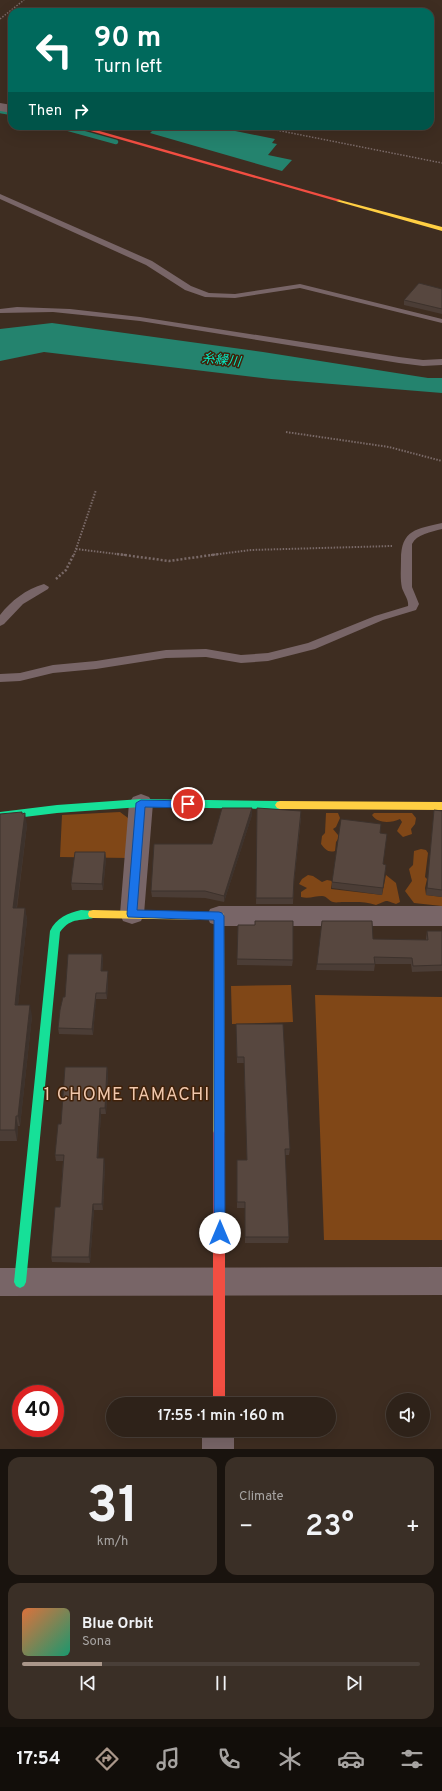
<!DOCTYPE html>
<html lang="en">
<head>
<meta charset="utf-8">
<style>
	:root { --surface:#2e2219; --page:#3a2f26; --text:#f1f3f6; --muted:#a7a4a2; --line:#493f38; --accent:#aa978a }
	body { margin:0; font-family:Overpass,"Noto Sans JP",sans-serif; background:var(--page); color:var(--text); height:100vh; display:flex; flex-direction:column; font-size:15px; white-space:nowrap }
	* { box-sizing:border-box; margin:0 }
	p { font-size:13px; color:var(--muted) }
	.icon { flex:none; width:22px; height:22px; fill:none; stroke:currentColor; stroke-width:2; stroke-linecap:round; stroke-linejoin:round }
	.map { position:relative; height:1449px; overflow:hidden }
	.sheet { display:flex; flex-direction:column; gap:8px; padding:8px; background:#19130e; flex:1 }
	.sheet>* { flex:none }
	.banner { position:absolute; left:8px; top:8px; width:426px; height:122px; border-radius:12px; box-shadow:0 4px 16px #0002,0 0 0 1px var(--line); background:#00695c; color:#fff; overflow:hidden }
	.tools { position:absolute; left:386px; top:1393px; display:grid; gap:8px }
	.tools a { display:grid; place-items:center; width:44px; height:44px; border-radius:50%; background:var(--surface); box-shadow:0 4px 16px #0002,0 0 0 1px var(--line); font-size:20px }
	.speed { position:absolute; left:12px; top:1385px; display:flex; gap:8px; font-size:20px; font-weight:700; text-align:center }
	.speed>* { display:grid; place-content:center; width:52px; height:52px; border-radius:50%; background:var(--surface); box-shadow:0 4px 16px #0002,0 0 0 1px var(--line); line-height:1 }
	.speed .limit { border:6px solid #d22; background:#fff; color:#111 }
	.pin { position:absolute; display:grid; place-items:center; width:34px; height:34px; color:#fff; margin:-17px; border:2px solid #fff; border-radius:50%; box-shadow:0 1px 4px #0007 }
	.me { position:absolute; width:44px; margin:-22px; rotate:0deg; stroke-linejoin:round; filter:drop-shadow(0 0 3px #0008) }
	.turn { display:flex; align-items:center; gap:14px; height:84px; padding:0 20px; font-size:18px }
	.turn .icon { width:52px; height:52px; stroke-width:2.5 }
	.turn b { display:block; font-size:28px; line-height:34px }
	.then { display:flex; align-items:center; height:38px; padding:0 20px; background:#0003; gap:8px; font-size:15px }
	.big { font-size:30px; font-weight:600; line-height:1.1 }
	.sheet .widget { flex:1; display:flex; flex-direction:column; justify-content:center; gap:6px; min-width:0; padding:0 14px; border-radius:12px; background:var(--page) }
	.sheet .dial { align-items:center; gap:0 }
	.dial b { font-size:52px; line-height:1 }
	.song { display:flex; align-items:center; gap:12px }
	.cover { width:48px; height:48px; border-radius:6px; background:linear-gradient(135deg,hsl(20 70% 55%),hsl(160 70% 35%)) }
	.played { height:4px; border-radius:2px; background:linear-gradient(90deg,var(--accent) 20%,var(--line) 20%) }
	.keys { display:flex; justify-content:space-around; direction:ltr }
	.heat { display:flex; justify-content:space-between; align-items:center; font-size:22px; direction:ltr }
	.sheet .tiles { flex:1; display:grid; gap:8px; grid-template-columns:1fr 1fr }
	.widget:last-child { grid-column:span 2 }
	.trip { position:absolute; left:106px; top:1397px; width:230px; height:40px; border-radius:20px; background:var(--surface); box-shadow:0 4px 16px #0002,0 0 0 1px var(--line); font-weight:600; line-height:40px; text-align:center }
	.tab-bar { display:flex; height:64px; justify-content:space-around; align-items:center; background:#120e0a; color:var(--muted) }
	.tab-bar .icon { width:28px; height:28px }
	.tab-bar .selected { color:var(--accent) }
	.tab-bar b { font-size:18px; color:var(--text) }
	.map>svg:first-child { display:block }
	.green { fill:#804717 }
	.water { fill:#24836e }
	.lines { fill:none; stroke-linecap:round; stroke-linejoin:round }
	.stream { stroke:#24836e; stroke-width:4.5 }
	.path-far2 { stroke:#7a6a68; stroke-width:1.5; stroke-dasharray:1.5 1.5; stroke-linecap:butt }
	.path-far1 { stroke:#7a6a68; stroke-width:2; stroke-dasharray:1.5 1.5; stroke-linecap:butt }
	.path { stroke:#7a6a68; stroke-width:2.5; stroke-dasharray:2 2; stroke-linecap:butt }
	.lane { fill:#786567; fill-rule:evenodd }
	.street { fill:#786567; fill-rule:evenodd }
	.fast { fill:#16e098; fill-rule:evenodd }
	.slow { fill:#ffcf43; fill-rule:evenodd }
	.jam { fill:#f24e42; fill-rule:evenodd }
	.wall { fill:#4b3d36 }
	.shaded-wall { fill:#3d322c }
	.building { fill:#57473f; stroke:#3d322c }
	.route { fill:#1a73e8; stroke:#114b97 }
	.labels { text-anchor:middle; dominant-baseline:central; stroke-width:3; stroke-linejoin:round; paint-order:stroke }
	.far-water-label { font-size:13px; font-style:italic; fill:#04e7c2; stroke:#402109 }
	.near-neighbourhood-label { font-size:18px; letter-spacing:1px; fill:#f0c7ac; stroke:#402109 }
</style>
</head>
<body>
<div class="map">
<svg width="442" height="1449" viewBox="0 0 442 1449">
	<rect width="100%" height="100%" fill="#3e2d21"/>
	<!-- green -->
	<path class="green" d="M 120,812 L 132,821 L 129,858 L 60,857 L 62,815 Z
		M 326,813 L 338,813 L 340,818 L 336,827 L 333,829 L 338,835 L 338,839 L 336,842 L 335,851 C 328,853 325,849 321,844 L 322,836 L 325,833 Z
		M 374,813 L 412,813 L 416,818 L 415,824 L 411,829 L 412,834 L 403,837 L 397,831 L 402,822 L 400,819 C 391,823 378,824 372,815 Z
		M 421,849 L 426,850 L 428,853 L 425,877 L 427,879 L 425,888 L 426,895 L 442,897 L 442,906 L 414,903 L 405,891 L 412,881 L 409,869 L 413,865 L 414,851 Z
		M 308,875 L 313,876 L 322,882 L 327,880 L 332,881 L 331,889 L 382,895 L 386,875 L 396,883 L 400,902 L 396,904 C 384,900 389,900 376,905 C 365,901 354,902 343,902 C 340,902 336,903 333,902 C 329,901 327,896 322,896 C 315,896 309,899 301,897 L 301,892 L 307,888 L 299,884 L 302,879 Z
		M 291,985 L 293,1022 L 232,1024 L 231,986 Z
		M 315,995 L 442,997 L 442,1240 L 324,1240 Z"/>
	<!-- water -->
	<path class="water" d="M 157,126 L 211,126 L 275,139 L 272,143 L 277,144 L 268,155 L 292,160 L 282,171 L 150,133 Z
		M 52,323 L 263,352 L 428,378 L 442,378 L 442,393 L 271,379 L 44,352 L 0,361 L 0,329 Z"/>
	<g class="lines">
		<!-- stream -->
		<path class="stream" d="M 0,111 L 12,113
			M 58,126 L 116,142"/>
		<!-- path-far2 -->
		<path class="path-far2" d="M 0,19 L 24,0
			M 256,126 L 442,163"/>
		<!-- path-far1 -->
		<path class="path-far1" d="M 286,432 L 389,447 L 442,461
			M 76,549 L 125,555
			M 74,555 L 96,490
			M 211,555 L 251,550 L 392,546"/>
		<!-- path -->
		<path class="path" d="M 117,554 L 169,561 L 219,554
			M 56,579 L 66,570 L 74,554"/>
		<!-- lane -->
		<path class="lane" d="M 0,194 L 152,261 L 191,286 L 209,293 L 235,294 L 300,284 L 442,319 L 442,323 L 300,288 L 235,298 L 205,297 L 185,290 L 146,265 L 0,199 Z
			M 17,307 L 70,309 L 140,317 L 399,357 L 423,360 L 442,359 L 442,365 L 423,366 L 399,363 L 140,321 L 53,312 L 0,313 L 0,309 Z
			M 442,523 L 442,529 C 431,532 417,534 412,544 L 412,587 L 419,604 L 416,610 L 383,620 L 315,649 L 268,661 L 241,663 L 206,657 L 166,658 L 96,669 L 53,673 L 20,681 L 0,682 L 0,674 L 20,673 L 53,665 L 96,661 L 166,650 L 206,649 L 241,655 L 268,653 L 308,643 L 375,616 L 408,606 C 409,600 404,594 402,588 C 400,579 401,569 401,560 C 401,529 417,529 442,523 Z
			M 44,584 L 49,587 L 48,589 L 23,604 L 4,624 L 0,626 L 0,615 C 11,601 26,589 44,584 Z"/>
		<!-- street -->
		<path class="street" d="M 0,103 L 12,105 L 12,113 L 0,111 Z
			M 141,794 L 149,797 L 153,803 L 144,914 L 141,921 L 132,924 L 123,921 L 120,914 L 129,803 L 133,797 Z
			M 219,906 L 442,906 L 442,926 L 219,926 L 210,923 L 207,916 L 210,909 Z
			M 442,1267 L 442,1295 L 0,1296 L 0,1268 Z
			M 202,1430 L 234,1430 L 234,1449 L 202,1449 Z"/>
		<!-- fast -->
		<path class="fast" d="M 141,799 L 280,801 L 283,802 L 285,805 L 283,808 L 280,809 L 141,807 L 57,813 L 0,820 L 0,812 L 57,805 Z
			M 81,910 L 97,911 L 98,914 L 97,917 C 81,922 72,916 60,932 L 26,1282 L 24,1286 L 20,1288 L 16,1286 L 14,1282 L 50,931 C 56,918 68,913 81,910 Z"/>
		<!-- slow -->
		<path class="slow" d="M 336,199 L 442,227 L 442,231 L 336,201 Z
			M 280,801 L 442,802 L 442,810 L 280,809 L 277,808 L 275,805 L 277,802 Z
			M 93,910 L 223,913 L 224,916 L 225,1133 L 223,1137 L 219,1138 L 215,1137 L 213,1133 L 214,920 L 93,918 L 89,917 L 88,914 L 89,911 Z"/>
		<!-- jam -->
		<path class="jam" d="M 73,126 L 82,126 L 341,200 L 336,201 Z
			M 219,1128 L 223,1129 L 225,1133 L 225,1404 L 213,1404 L 213,1133 L 215,1129 Z"/>
	</g>
	<!-- wall -->
	<path class="wall" d="M 442,289 L 442,314 L 404,305 L 404,300 Z
		M 252,808 L 252,815 L 224,902 L 205,898 L 152,897 L 151,891 L 212,844 Z
		M 257,808 L 301,818 L 294,882 L 293,904 L 256,904 Z
		M 434,810 L 442,811 L 442,897 L 426,895 Z
		M 0,814 L 22,814 L 27,825 L 17,908 L 25,908 L 27,920 L 18,1005 L 32,1016 L 20,1126 L 18,1126 L 17,1141 L 0,1141 Z
		M 380,833 L 383,864 L 386,865 L 382,895 L 332,888 L 332,882 Z
		M 105,852 L 106,859 L 103,890 L 72,890 L 71,883 Z
		M 238,925 L 293,960 L 292,966 L 237,965 Z
		M 427,931 L 442,931 L 442,971 L 412,972 L 411,964 L 375,964 L 374,971 L 316,970 L 317,964 L 373,939 L 426,940 L 426,938 Z
		M 102,954 L 103,961 L 102,971 L 108,971 L 108,978 L 107,999 L 96,999 L 93,1035 L 59,1034 L 58,1028 Z
		M 236,1024 L 290,1149 L 289,1155 L 285,1155 L 289,1237 L 288,1243 L 245,1243 L 245,1208 L 237,1208 L 237,1160 L 247,1160 L 244,1063 L 237,1063 Z
		M 107,1067 L 108,1073 L 106,1114 L 101,1114 L 98,1158 L 105,1164 L 103,1210 L 94,1210 L 90,1263 L 52,1262 L 51,1257 L 60,1207 L 63,1161 L 56,1161 L 55,1155 L 61,1124 Z"/>
	<!-- shaded-wall -->
	<path class="shaded-wall" d="M 252,808 L 252,815 L 224,902 L 224,896 Z
		M 25,813 L 27,825 L 15,920 L 13,908 Z
		M 105,852 L 106,859 L 103,890 L 102,884 Z
		M 25,908 L 27,920 L 17,1016 L 15,1005 Z
		M 102,954 L 103,961 L 102,978 L 101,971 Z
		M 108,971 L 108,978 L 107,999 L 106,993 Z
		M 96,993 L 96,999 L 93,1035 L 92,1029 Z
		M 30,1005 L 32,1016 L 20,1126 L 18,1116 Z
		M 107,1067 L 108,1073 L 106,1114 L 105,1108 Z
		M 100,1108 L 101,1114 L 98,1164 L 97,1158 Z
		M 16,1116 L 18,1126 L 17,1141 L 15,1130 Z
		M 104,1158 L 105,1164 L 103,1210 L 102,1204 Z
		M 93,1204 L 94,1210 L 90,1263 L 89,1257 Z"/>
	<!-- building -->
	<path class="building" d="M 419,283 L 442,289 L 442,309 L 404,300 Z
		M 222,808 L 252,808 L 224,896 L 205,891 L 151,891 L 154,844 L 212,844 Z
		M 257,808 L 301,811 L 294,879 L 293,898 L 256,898 Z
		M 434,810 L 442,811 L 442,890 L 427,888 Z
		M 22,812 L 22,814 L 25,813 L 13,908 L 25,908 L 15,1005 L 30,1005 L 18,1116 L 16,1116 L 15,1130 L 0,1130 L 0,814 Z
		M 341,819 L 381,824 L 380,833 L 387,834 L 383,864 L 386,865 L 383,888 L 332,882 Z
		M 75,852 L 105,852 L 102,884 L 71,883 Z
		M 255,921 L 293,921 L 293,960 L 237,959 L 238,925 L 255,925 Z
		M 322,921 L 372,921 L 373,939 L 428,940 L 427,931 L 442,931 L 442,965 L 413,966 L 412,958 L 374,957 L 375,964 L 317,964 Z
		M 68,954 L 102,954 L 101,971 L 108,971 L 106,993 L 96,993 L 92,1029 L 58,1028 L 60,1010 L 63,997 L 65,997 Z
		M 236,1024 L 283,1024 L 290,1149 L 285,1149 L 289,1237 L 245,1237 L 245,1202 L 237,1202 L 237,1160 L 247,1160 L 244,1057 L 237,1057 Z
		M 65,1067 L 107,1067 L 105,1108 L 100,1108 L 97,1158 L 104,1158 L 102,1204 L 93,1204 L 89,1257 L 51,1257 L 55,1207 L 60,1207 L 64,1155 L 55,1155 L 58,1124 L 61,1124 Z"/>
	<!-- route -->
	<path class="route" d="M 141,800 L 188,801 L 192,804 L 188,808 L 145,807 L 137,910 L 219,912 L 222,913 L 224,916 L 225,1233 L 224,1237 L 220,1238 L 215,1237 L 214,1233 L 214,920 L 128,917 L 127,914 L 136,803 Z"/>
	<g class="labels">
		<!-- far-water labels -->
		<g class="far-water-label">
			<text transform="translate(221 361) rotate(6)">糸繰川</text>
		</g>
		<!-- near-neighbourhood labels -->
		<g class="near-neighbourhood-label">
			<text x="127" y="1095">1 CHOME TAMACHI</text>
		</g>
	</g>
</svg>
<div class="tools">
<a><svg class="icon" aria-label="sound" viewBox="0 0 24 24"><path d="M4 9h4l5-4v14l-5-4H4zM17 9q2 3 0 6"/></svg></a>
</div>
<div class="speed"><div class="limit">40</div></div>
<div class="pin" style="left:188px;top:804px;background:#d93025"><svg class="icon" aria-label="arrive" viewBox="0 0 24 24"><path d="M6 21V4h12l-3 4 3 4H6"/></svg></div>
<svg class="me" style="left:220px;top:1233px" viewBox="-20 -20 40 40"><circle r="19" fill="#fff"/><path d="M0-13L10 11 0 6-10 11z" fill="#1a73e8"/></svg>
<div class="trip">17:55 · 1 min · 160 m</div>
<div class="banner">
<div class="turn"><svg class="icon" aria-label="left" viewBox="0 0 24 24"><path d="M17 20v-9H6M10 6l-5 5 5 5"/></svg><div><b>90 m</b>Turn left</div></div>
<div class="then">Then<svg class="icon" aria-label="right" viewBox="0 0 24 24"><path d="M7 20v-9h11M14 6l5 5-5 5"/></svg></div>
</div>
</div>
<section class="sheet">
<div class="tiles">
<div class="widget dial"><b>31</b><p>km/h</p></div>
<div class="widget"><p>Climate</p>
<div class="heat"><a>−</a><b class="big">23°</b><a>+</a></div>
</div>
<div class="widget">
<div class="song"><i class="cover"></i><div><b>Blue Orbit</b><p>Sona</p></div></div>
<div class="played"></div>
<div class="keys"><svg class="icon" aria-label="previous" viewBox="0 0 24 24"><path d="M18 5L8 12l10 7zM5 5v14"/></svg><svg class="icon" aria-label="pause" viewBox="0 0 24 24"><path d="M8 5v14M16 5v14"/></svg><svg class="icon" aria-label="next" viewBox="0 0 24 24"><path d="M6 5l10 7-10 7zM19 5v14"/></svg></div>
</div>
</div>
</section>
<nav class="tab-bar">
<b>17:54</b>
<svg class="icon selected" aria-label="directions" viewBox="0 0 24 24"><path d="M12 3l9 9-9 9-9-9zM9 14v-3h6M13 9l2 2-2 2"/></svg>
<svg class="icon" aria-label="music" viewBox="0 0 24 24"><path d="M9 18V5l10-2v13"/><circle cx="6" cy="18" r="3"/><circle cx="16" cy="16" r="3"/></svg>
<svg class="icon" aria-label="phone" viewBox="0 0 24 24"><path d="M5 4h4l2 5-3 2q2 4 5 5l2-3 5 2v4C11 20 4 13 5 4z"/></svg>
<svg class="icon" aria-label="climate" viewBox="0 0 24 24"><path d="M12 3v18M4 7l16 10M4 17L20 7"/></svg>
<svg class="icon" aria-label="car" viewBox="0 0 24 24"><path d="M5 17H2v-5l4-1 3-4h7l3 4 3 1v5h-3M9 17h6M6 11h13"/><circle cx="7" cy="17" r="2"/><circle cx="17" cy="17" r="2"/></svg>
<svg class="icon" aria-label="filters" viewBox="0 0 24 24"><path d="M4 7h16M4 17h16"/><circle cx="9" cy="7" r="2"/><circle cx="15" cy="17" r="2"/></svg>
</nav>
</body>
</html>
